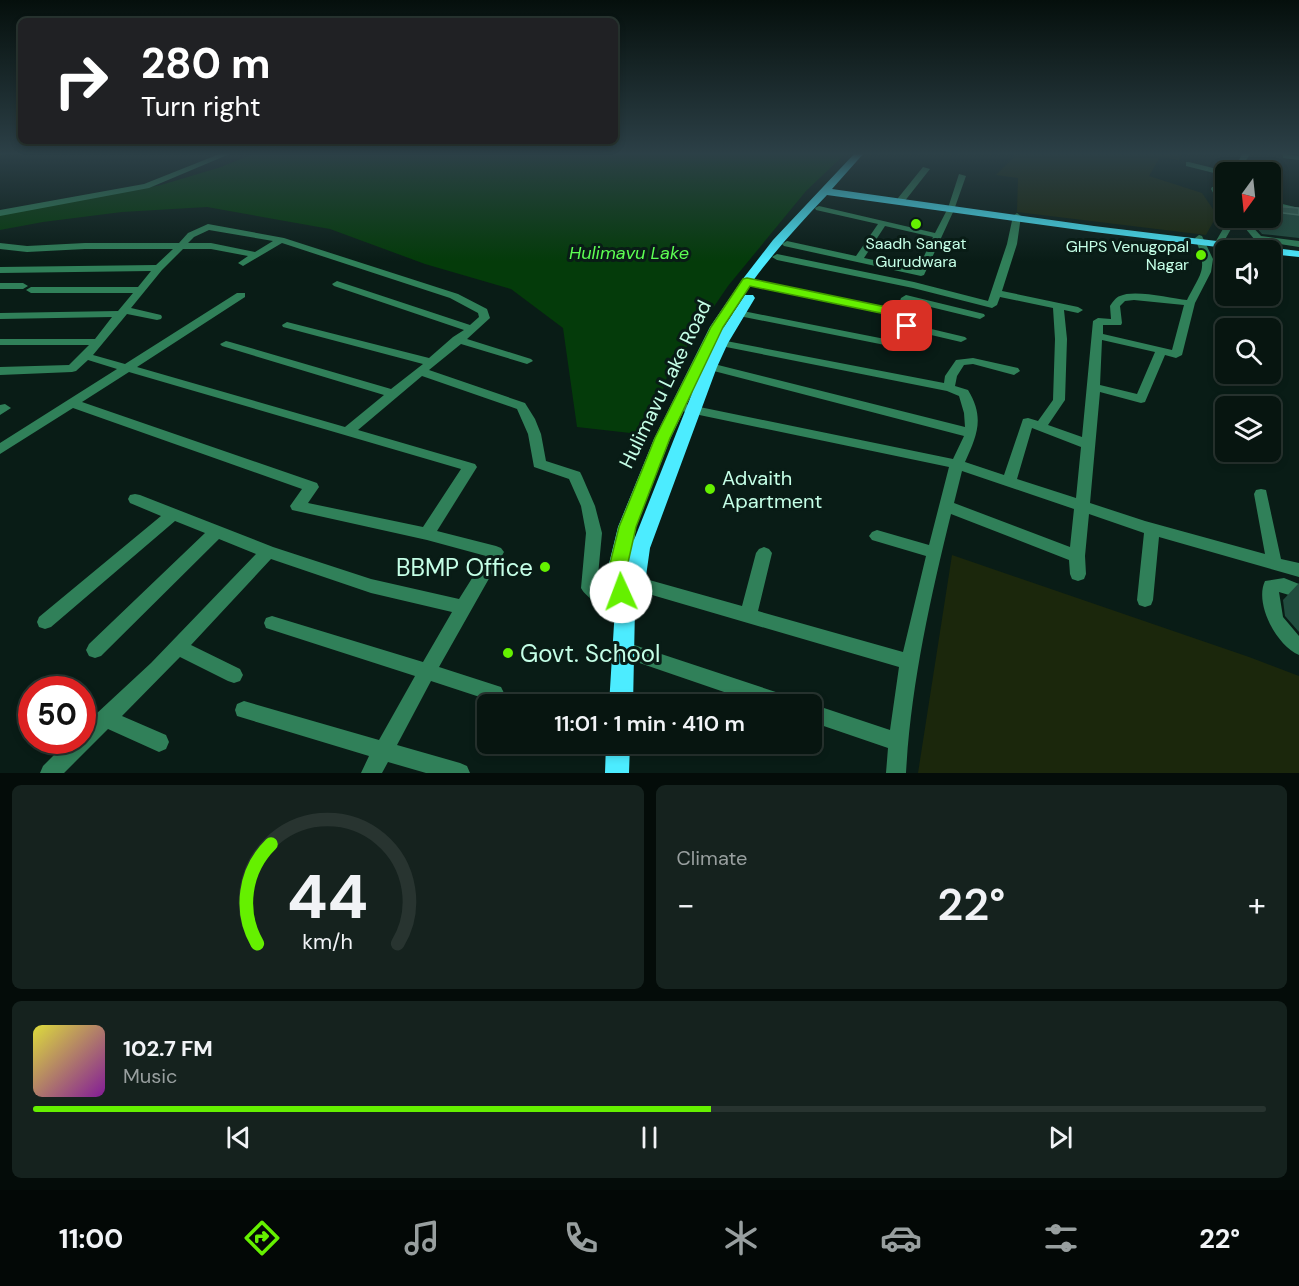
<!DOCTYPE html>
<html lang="en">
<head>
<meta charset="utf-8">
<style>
	:root { --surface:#071510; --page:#15221e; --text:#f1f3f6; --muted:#989f9f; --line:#283430; --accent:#65f000 }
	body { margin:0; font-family:"DM Sans",sans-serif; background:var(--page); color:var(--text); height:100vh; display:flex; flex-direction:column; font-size:22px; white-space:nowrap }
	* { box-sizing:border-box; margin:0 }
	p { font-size:20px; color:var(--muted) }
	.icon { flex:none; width:33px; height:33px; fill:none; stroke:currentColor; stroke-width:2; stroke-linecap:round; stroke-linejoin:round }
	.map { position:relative; height:773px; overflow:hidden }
	.side { display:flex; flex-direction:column; gap:12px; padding:12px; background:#040c09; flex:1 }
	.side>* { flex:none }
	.hud { position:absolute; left:18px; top:18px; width:600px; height:126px; border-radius:9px; box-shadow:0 3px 9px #0003,0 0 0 2px var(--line); background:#202124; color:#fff; overflow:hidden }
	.needle { width:39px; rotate:195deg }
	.controls { position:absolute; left:1215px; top:162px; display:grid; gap:12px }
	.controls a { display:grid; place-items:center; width:66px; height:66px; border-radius:9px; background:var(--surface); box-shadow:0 3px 9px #0003,0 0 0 2px var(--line); font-size:30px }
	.speed { position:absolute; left:18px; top:676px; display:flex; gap:12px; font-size:30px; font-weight:700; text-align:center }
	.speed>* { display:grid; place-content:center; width:78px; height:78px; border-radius:50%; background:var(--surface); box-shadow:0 3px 9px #0003,0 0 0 2px var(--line); line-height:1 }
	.speed .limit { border:9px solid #d22; background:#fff; color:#111 }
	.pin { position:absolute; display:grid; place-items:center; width:51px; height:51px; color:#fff; margin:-26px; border-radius:12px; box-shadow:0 3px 9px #0006 }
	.me { position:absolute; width:66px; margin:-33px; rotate:358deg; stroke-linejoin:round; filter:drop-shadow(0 0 4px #0008) }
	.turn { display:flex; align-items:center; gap:21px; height:126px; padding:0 24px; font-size:27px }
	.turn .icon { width:78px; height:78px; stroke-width:2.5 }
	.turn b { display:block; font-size:42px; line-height:51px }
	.big { font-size:45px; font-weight:600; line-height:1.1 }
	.side .widget { flex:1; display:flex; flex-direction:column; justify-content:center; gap:9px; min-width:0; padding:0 21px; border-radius:9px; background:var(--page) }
	.side .dial { align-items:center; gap:0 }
	.dial svg { height:156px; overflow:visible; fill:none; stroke:var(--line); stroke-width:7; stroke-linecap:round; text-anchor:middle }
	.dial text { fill:var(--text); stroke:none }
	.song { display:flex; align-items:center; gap:18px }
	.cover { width:72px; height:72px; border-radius:9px; background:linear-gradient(135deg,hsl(60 70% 55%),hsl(290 70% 35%)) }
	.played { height:6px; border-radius:3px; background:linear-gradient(90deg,var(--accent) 55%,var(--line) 55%) }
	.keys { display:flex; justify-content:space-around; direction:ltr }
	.heat { display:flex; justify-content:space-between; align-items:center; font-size:33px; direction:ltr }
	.side .tiles { flex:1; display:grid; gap:12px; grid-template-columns:1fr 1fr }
	.widget:last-child { grid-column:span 2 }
	.trip { position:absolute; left:477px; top:694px; width:345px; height:60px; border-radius:9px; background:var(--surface); box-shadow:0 3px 9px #0003,0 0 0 2px var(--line); font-weight:600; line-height:60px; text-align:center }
	.tabs { display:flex; height:96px; justify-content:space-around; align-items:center; background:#030806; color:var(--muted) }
	.tabs .icon { width:42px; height:42px }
	.tabs .on { color:var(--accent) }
	.tabs b { font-size:27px; color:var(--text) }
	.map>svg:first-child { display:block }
	.green { fill:#1b270c }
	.water { fill:#043b0a }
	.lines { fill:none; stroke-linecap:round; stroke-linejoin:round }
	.minor { fill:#308059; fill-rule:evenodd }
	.major { fill:#4cecff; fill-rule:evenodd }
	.wall { fill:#204c3e }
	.building { fill:#326050; stroke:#497968; stroke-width:1.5 }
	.route { fill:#65f000; stroke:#429c00; stroke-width:1.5 }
	.poi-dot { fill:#65f000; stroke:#091c16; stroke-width:2 }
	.labels { text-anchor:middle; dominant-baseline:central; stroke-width:6; stroke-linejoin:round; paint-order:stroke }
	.far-poi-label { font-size:16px; fill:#c5ffe7; stroke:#091c16 }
	.far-water-label { font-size:18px; font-style:italic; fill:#5dff53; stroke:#091c16 }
	.street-label { font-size:20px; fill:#c5ffe7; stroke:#091c16 }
	.poi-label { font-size:20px; fill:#c5ffe7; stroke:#091c16; text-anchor:start }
	.near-poi-label { font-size:24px; fill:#c5ffe7; stroke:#091c16; text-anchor:end }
</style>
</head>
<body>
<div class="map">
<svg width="1299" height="773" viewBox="0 0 1299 773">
	<rect width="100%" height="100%" fill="#091c16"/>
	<!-- green -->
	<path class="green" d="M 1018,153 L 1182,153 L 1179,160 L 1160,157 L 1149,176 L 1202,193 L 1217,215 L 1206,235 L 1017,212 L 1018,178 L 996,175 Z
		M 952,555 L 1249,657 L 1299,676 L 1299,773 L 918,773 Z"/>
	<!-- water -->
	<path class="water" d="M 255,153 L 846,153 L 806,191 L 728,286 L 668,374 L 648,435 L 577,427 L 563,328 L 511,289 L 425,264 L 330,229 L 207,207 L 122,212 L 43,222 L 0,230 L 0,214 L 161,185 L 221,167 Z"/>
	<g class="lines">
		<!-- minor -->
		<path class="minor" d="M 0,153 L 5,153 L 1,155 Z
			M 222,153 L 232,153 L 149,188 L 0,216 L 0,210 L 144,184 Z
			M 1243,153 L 1251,153 L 1238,172 L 1232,172 Z
			M 1283,154 L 1299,156 L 1299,160 L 1283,158 Z
			M 1186,162 L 1189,162 L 1229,172 L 1226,172 L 1226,176 L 1186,166 Z
			M 923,167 L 930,169 L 904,202 L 898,202 L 898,198 Z
			M 959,174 L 966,176 L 954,210 L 924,275 L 921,276 L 784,246 L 782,244 L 787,241 L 856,256 L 878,224 L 816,210 L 815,208 L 819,206 L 935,233 L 948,208 ZM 885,226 L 933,237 L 918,269 L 864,258 Z
			M 1270,182 L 1281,184 L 1270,186 Z
			M 1212,187 L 1218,187 L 1226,201 L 1226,211 L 1222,209 L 1211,189 Z
			M 1270,201 L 1299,208 L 1299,214 L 1270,206 Z
			M 1017,213 L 1021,216 L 1017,244 L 1002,291 L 1078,307 L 1083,310 L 1078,313 L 1064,310 L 1067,339 L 1065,400 L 1048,425 L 1082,437 L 1093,321 L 1098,318 L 1111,319 L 1110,306 C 1112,303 1116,297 1120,296 C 1133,289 1171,298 1187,300 C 1202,271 1208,270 1195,238 L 1199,235 L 1202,236 L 1213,259 L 1211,272 L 1195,303 L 1182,355 L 1176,358 L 1165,355 L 1145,402 L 1141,403 L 1100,392 L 1090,503 L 1145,521 L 1265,554 L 1254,494 L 1256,490 L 1261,489 L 1266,490 L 1281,559 L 1299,563 L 1299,577 L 1159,537 L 1153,600 L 1151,605 L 1145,607 L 1139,605 L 1137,600 L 1144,533 L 1089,514 L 1085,556 L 1086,574 L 1084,579 L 1078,581 L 1072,579 L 1070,574 L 1069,560 L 951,514 C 930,600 911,684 906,773 L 886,773 L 888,748 L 812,722 L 812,705 L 809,705 L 812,704 L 890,730 L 899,667 L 635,590 L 629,588 L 627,583 L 629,578 L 635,576 L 742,606 L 756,553 L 759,549 L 764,547 L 769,549 L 772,553 L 758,611 L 903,652 L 926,556 L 872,540 L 869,536 L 872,532 L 877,530 L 929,545 L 949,467 L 685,412 L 679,408 L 685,404 L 953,459 L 964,436 L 706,369 L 704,367 L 710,363 L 965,427 L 964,413 L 959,396 L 947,391 L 721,346 L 715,343 L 721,340 L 944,383 L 945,376 L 956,360 L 973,358 L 1018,368 L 1020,371 L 1014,375 L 973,364 L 964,365 L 957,376 L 955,386 L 968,390 C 985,418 977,435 965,462 L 1004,475 L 1023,419 L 1028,418 L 1038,421 L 1053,400 L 1055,339 L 1053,308 L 1000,297 L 997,305 L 992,308 L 913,288 L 777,260 L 772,257 L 777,254 L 914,282 L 988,301 L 1007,244 L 1013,216 ZM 1134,300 L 1184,305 L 1172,350 L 1103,334 L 1103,325 L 1121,325 L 1122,323 L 1120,306 L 1125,301 ZM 1102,340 L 1155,352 L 1137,394 L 1100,385 ZM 1032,428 L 1081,447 L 1076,498 L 1017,479 ZM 962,471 L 1074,509 L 1070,547 L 954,503 Z
			M 1226,218 L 1234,218 L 1235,222 L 1223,243 L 1217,243 L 1216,241 L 1227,222 Z
			M 1242,218 L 1250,218 L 1248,222 L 1261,236 L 1299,241 L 1299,247 L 1255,240 L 1240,222 Z
			M 208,224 L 284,238 L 458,294 L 487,309 L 490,318 L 467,339 L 531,359 L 533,361 L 527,364 L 461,344 L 429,370 L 525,403 L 535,419 L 541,434 L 546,461 L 580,472 L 582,476 L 595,506 L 602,533 L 597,586 L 602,590 L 631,603 L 633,608 L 631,613 C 618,618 587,600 581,588 L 586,533 L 581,506 L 569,479 L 534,467 L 528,434 L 517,409 L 422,376 L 358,430 L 475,464 L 477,467 L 437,531 L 496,546 L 501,548 L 504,552 L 439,667 L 501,687 L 504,693 L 501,699 L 495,702 L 431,681 L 397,745 L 460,763 L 467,766 L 470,773 L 426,773 L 388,762 L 382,773 L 361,773 L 369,756 L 237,716 L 235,710 L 237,704 L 244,701 L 379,740 L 415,676 L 266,628 L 264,623 L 266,618 L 272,616 L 423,662 L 452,612 L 371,593 L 271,559 L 191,645 L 240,669 L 243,675 L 240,681 L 234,683 L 228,681 L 180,657 L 122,716 L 166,735 L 169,742 L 166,749 L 159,752 L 108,729 L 64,773 L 40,773 L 43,766 L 68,741 L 82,741 L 82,727 L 151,663 L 256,554 L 219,539 L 101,656 L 95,658 L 89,656 L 86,650 L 89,644 L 205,533 L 175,521 L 51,627 L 45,629 L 39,627 L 37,622 L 39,617 L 161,516 L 130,503 L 128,499 L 130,495 L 135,494 L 140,495 L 273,547 L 371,579 L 459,599 L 486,556 L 427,540 L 292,510 L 290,506 L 302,489 L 73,408 L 0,454 L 0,443 L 117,369 L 88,360 L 76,371 L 72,372 L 0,375 L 0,367 L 69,365 L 89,345 L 0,345 L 0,339 L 95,339 L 112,317 L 0,319 L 0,313 L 118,311 L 133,293 L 31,293 L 26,290 L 31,287 L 138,287 L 151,271 L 0,273 L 0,267 L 156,265 L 173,249 L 85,249 L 27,252 L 0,249 L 0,243 L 27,246 L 85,243 L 179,243 L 188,233 ZM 209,230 L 273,241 L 255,252 L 211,243 L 188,243 L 194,237 ZM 282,243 L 450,298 L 478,313 L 479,317 L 470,325 L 337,281 L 332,284 L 334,286 L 464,330 L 453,337 L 429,358 L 287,322 L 282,325 L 283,327 L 423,364 L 391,389 L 230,342 L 226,341 L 220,344 L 222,346 L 384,395 L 345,427 L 137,367 L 245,297 L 245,293 L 237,293 L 125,364 L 93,355 L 127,314 L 157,320 L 161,319 L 162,317 L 161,315 L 131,308 L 162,270 L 183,249 L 211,249 L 248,256 L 238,263 L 243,266 ZM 129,372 L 461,469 L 423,527 L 308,503 L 319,487 L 317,483 L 82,402 Z
			M 747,279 L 897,309 L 901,298 L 906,295 L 984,314 L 985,316 L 980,319 L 910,302 L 906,313 L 906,323 L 965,337 L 967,339 L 961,342 L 897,327 L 896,315 L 744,284 L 744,280 Z
			M 0,283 L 23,283 L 28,286 L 23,289 L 0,289 Z
			M 738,310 L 885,339 L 891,342 L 885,345 L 734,315 L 733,313 L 734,311 Z
			M 5,404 L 11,408 L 0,415 L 0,405 Z
			M 1284,578 L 1299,584 L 1299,598 L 1279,592 L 1283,617 L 1299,636 L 1299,655 C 1277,646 1254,604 1265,581 Z
			M 625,642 L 788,696 L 795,699 L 797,705 L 762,705 L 625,658 L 619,656 L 616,650 L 619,644 Z"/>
		<!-- major -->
		<path class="major" d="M 855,153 L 864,153 L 832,189 L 1094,226 L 1299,251 L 1299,257 L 1270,254 L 1270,250 L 1242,250 L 1094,232 L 827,195 C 788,236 749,279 722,330 L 745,295 L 753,295 L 755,298 L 728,343 L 717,367 L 650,548 L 645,583 L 635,608 L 633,705 L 609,705 L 615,608 L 606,576 L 618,527 L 654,439 L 710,327 L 742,280 L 773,240 ZM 693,391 L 634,540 L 636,527 L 670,439 Z
			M 606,744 L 630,744 L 629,773 L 605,773 Z"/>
	</g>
	<!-- wall -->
	<path class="wall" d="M 1270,206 L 1299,208 L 1299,238 L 1262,234 L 1256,227 L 1262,218 L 1270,218 Z
		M 1299,583 L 1299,632 L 1285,616 L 1283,600 Z"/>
	<!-- building -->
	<path class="building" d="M 1270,206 L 1299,208 L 1299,215 L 1275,212 L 1270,207 Z"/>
	<!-- sky -->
	<linearGradient id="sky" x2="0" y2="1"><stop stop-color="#050f0c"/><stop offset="0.59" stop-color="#2c4047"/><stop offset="1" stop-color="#2c4047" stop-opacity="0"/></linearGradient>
	<rect width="1299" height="261" fill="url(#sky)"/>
	<!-- route -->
	<path class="route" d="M 747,278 L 905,311 L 907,322 L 913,326 L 907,330 L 897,327 L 895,316 L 750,286 L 723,327 L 670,438 L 636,527 L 625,576 L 630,592 L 627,597 L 621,600 L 614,597 L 607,576 L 619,527 L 655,438 L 711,327 L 743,279 Z"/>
	<!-- markers -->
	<g class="poi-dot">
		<circle cx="916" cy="224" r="6"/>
		<circle cx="1201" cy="255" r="6"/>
		<circle cx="710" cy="489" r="6"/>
		<circle cx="545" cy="567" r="6"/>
		<circle cx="508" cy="653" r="6"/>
	</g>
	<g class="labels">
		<!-- far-poi labels -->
		<g class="far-poi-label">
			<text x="916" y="243">Saadh Sangat<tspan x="916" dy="18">Gurudwara</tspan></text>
			<text x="1189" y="246" text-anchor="end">GHPS Venugopal<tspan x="1189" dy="18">Nagar</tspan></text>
		</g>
		<!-- far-water labels -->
		<g class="far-water-label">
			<text x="629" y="253">Hulimavu Lake</text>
		</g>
		<!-- street labels -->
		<g class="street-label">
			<text transform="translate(665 384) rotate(-64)">Hulimavu Lake Road</text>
		</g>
		<!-- poi labels -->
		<g class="poi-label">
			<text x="722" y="478">Advaith<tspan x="722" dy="23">Apartment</tspan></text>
		</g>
		<!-- near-poi labels -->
		<g class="near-poi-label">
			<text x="533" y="567">BBMP Office</text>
			<text x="520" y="653" text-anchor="start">Govt. School</text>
		</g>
	</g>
</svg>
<div class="controls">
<a><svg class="needle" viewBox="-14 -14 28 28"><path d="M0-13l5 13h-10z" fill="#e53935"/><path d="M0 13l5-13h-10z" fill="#989f9f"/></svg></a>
<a><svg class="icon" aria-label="sound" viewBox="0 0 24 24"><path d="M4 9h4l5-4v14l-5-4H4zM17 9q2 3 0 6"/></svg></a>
<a><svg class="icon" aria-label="search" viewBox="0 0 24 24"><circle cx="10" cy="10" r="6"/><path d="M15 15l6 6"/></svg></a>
<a><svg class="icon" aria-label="layers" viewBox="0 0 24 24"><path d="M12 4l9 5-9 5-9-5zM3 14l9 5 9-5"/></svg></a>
</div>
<div class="speed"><div class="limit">50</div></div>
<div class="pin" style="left:907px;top:326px;background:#d93025"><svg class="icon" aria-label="arrive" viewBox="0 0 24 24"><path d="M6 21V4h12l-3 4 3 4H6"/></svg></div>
<svg class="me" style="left:621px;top:592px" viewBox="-20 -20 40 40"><circle r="19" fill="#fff"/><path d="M0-13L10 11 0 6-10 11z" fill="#65f000"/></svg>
<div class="trip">11:01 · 1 min · 410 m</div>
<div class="hud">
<div class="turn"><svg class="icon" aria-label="right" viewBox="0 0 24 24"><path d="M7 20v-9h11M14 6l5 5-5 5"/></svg><div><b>280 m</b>Turn right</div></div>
</div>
</div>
<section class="side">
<div class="tiles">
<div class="widget dial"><svg viewBox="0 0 100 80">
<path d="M14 69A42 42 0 1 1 86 69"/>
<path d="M14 69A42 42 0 0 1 21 18" stroke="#65f000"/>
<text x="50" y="56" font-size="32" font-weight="700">44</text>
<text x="50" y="72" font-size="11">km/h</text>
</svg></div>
<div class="widget"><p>Climate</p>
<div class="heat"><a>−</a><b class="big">22°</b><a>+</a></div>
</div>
<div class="widget">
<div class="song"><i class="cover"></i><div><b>102.7 FM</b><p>Music</p></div></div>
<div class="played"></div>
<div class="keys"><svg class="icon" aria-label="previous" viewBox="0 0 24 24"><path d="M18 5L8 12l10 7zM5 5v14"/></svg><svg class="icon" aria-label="pause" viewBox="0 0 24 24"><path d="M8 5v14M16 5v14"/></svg><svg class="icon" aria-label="next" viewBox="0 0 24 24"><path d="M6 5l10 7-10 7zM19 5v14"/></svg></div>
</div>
</div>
</section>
<nav class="tabs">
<b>11:00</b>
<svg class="icon on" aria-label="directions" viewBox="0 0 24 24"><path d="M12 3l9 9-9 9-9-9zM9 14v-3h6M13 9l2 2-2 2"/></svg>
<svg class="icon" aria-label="music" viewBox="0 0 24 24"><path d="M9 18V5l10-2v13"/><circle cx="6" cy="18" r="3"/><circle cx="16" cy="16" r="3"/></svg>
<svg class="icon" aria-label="phone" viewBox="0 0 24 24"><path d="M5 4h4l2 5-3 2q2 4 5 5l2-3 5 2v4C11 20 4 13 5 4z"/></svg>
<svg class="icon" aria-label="climate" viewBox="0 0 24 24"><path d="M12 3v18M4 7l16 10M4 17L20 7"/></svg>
<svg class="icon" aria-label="car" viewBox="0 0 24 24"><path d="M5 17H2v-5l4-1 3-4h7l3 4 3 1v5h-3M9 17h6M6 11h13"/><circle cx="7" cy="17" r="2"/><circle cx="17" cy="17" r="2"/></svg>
<svg class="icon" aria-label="filters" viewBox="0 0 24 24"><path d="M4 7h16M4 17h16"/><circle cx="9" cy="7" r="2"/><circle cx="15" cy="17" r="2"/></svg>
<b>22°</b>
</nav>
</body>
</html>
